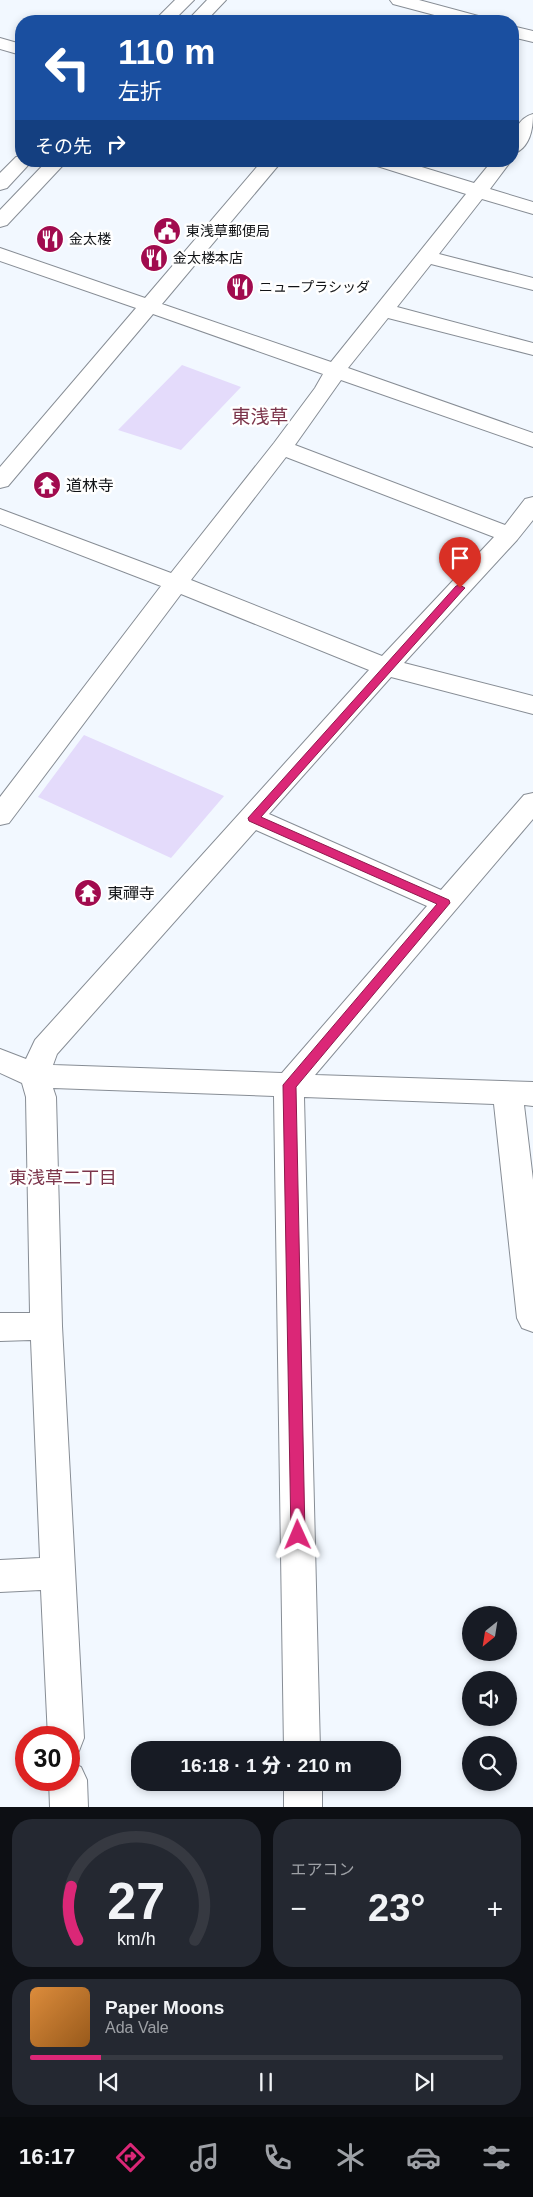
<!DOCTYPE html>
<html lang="ja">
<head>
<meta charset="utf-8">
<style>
	:root { --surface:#171b24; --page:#242831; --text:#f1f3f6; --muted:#9ea1a6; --line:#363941; --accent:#db2777 }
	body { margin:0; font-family:Arial,"Noto Sans JP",sans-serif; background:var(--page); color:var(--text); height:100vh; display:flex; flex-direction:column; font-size:19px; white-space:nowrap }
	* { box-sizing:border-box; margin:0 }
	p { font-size:16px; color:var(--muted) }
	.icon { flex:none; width:28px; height:28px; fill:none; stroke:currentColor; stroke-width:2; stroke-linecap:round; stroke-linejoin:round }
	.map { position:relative; height:1807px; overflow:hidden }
	.panel { display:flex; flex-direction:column; gap:12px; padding:12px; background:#0d0f14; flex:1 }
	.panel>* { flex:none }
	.guide { position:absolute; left:15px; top:15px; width:504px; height:152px; border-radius:20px; box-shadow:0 2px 8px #0003; background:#1a4fa0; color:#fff; overflow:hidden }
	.needle { width:32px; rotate:210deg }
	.fabs { position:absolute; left:462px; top:1606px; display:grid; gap:10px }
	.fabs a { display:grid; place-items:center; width:55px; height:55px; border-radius:50%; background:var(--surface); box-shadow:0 2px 8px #0003; font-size:25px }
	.speed { position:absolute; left:15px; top:1726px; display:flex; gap:10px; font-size:25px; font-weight:700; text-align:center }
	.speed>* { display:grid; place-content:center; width:65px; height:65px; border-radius:50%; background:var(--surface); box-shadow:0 2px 8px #0003; line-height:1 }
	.speed .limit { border:8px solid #d22; background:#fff; color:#111 }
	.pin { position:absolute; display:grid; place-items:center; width:42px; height:42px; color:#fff; margin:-51px -21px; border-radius:50% 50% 50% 0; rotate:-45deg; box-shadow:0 0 5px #0007 }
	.pin .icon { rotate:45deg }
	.me { position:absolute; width:55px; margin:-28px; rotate:359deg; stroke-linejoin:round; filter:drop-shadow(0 0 4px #0008) }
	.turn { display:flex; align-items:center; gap:18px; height:105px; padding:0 20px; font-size:22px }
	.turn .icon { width:65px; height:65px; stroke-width:2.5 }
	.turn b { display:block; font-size:35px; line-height:42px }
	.then { display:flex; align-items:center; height:48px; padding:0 20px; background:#0003; gap:10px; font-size:19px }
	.big { font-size:38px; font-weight:800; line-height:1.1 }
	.panel .card { flex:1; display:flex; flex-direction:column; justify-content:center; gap:8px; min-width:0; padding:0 18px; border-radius:20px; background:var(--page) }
	.panel .dial { align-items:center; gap:0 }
	.dial svg { height:130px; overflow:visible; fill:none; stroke:var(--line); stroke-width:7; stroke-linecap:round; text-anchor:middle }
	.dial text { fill:var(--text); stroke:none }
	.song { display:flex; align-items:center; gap:15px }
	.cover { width:60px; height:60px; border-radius:8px; background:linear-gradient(135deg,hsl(30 70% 55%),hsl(30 70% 35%)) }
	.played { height:5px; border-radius:2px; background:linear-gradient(90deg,var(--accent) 15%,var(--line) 15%) }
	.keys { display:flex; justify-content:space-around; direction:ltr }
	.heat { display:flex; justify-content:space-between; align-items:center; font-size:28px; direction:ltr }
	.panel .tiles { flex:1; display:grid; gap:12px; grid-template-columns:1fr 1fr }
	.card:last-child { grid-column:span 2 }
	.trip { position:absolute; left:131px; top:1741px; width:270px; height:50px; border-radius:20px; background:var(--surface); box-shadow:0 2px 8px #0003; font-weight:800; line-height:50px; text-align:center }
	.tabs { display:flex; height:80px; justify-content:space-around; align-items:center; background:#090b0e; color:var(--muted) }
	.tabs .icon { width:35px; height:35px }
	.tabs .on { color:var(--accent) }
	.tabs b { font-size:22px; color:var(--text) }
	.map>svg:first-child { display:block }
	.green { fill:#e4dbfb }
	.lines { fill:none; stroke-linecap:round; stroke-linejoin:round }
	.minor-casing { stroke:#878d95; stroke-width:2 }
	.major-casing { stroke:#878d95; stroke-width:2 }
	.minor { fill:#fff; fill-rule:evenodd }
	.major { fill:#fff; fill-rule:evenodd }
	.route { fill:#db2777; stroke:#8e194d }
	.labels { text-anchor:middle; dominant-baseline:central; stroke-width:5; stroke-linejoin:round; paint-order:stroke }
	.far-poi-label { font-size:14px; fill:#111316; stroke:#fff; text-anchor:start }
	.poi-label { font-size:16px; fill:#111316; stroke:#fff; text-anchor:start }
	.neighbourhood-label { font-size:18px; fill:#7c354b; stroke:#fff }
	.quarter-label { font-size:19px; fill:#7c354b; stroke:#fff }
</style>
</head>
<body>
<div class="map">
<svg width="533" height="1807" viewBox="0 0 533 1807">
	<rect width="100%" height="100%" fill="#f2f8ff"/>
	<!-- green -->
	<path class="green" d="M 182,365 L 241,387 L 181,450 L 118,430 Z
		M 84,735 L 224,796 L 171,858 L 38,797 Z"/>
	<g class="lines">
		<!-- minor casing -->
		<g class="minor-casing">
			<path id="minor" d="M 390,0 L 419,0 L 482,17 L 485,21 L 457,21 L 393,4 Z
				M 512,26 L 533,31 L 533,42 L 512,37 Z
				M 0,38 L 21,44 L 21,55 L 0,49 Z
				M 533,114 C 533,129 530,149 512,154 C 512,138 515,119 533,114 Z
				M 262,161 L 282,161 L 162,304 L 331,362 L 466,194 L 374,165 L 372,161 L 402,161 L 474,183 L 492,161 L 511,161 L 490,189 L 533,202 L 533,214 L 482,199 L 439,254 L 533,278 L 533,290 L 431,264 L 397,307 L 533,343 L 533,355 L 388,318 L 348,368 L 533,433 L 533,447 L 341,380 L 295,445 L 505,525 L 525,499 L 533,497 L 533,520 L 517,540 L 404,663 L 533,696 L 533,714 L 391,677 L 269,814 L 441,890 L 524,795 L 533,793 L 533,819 L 315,1075 L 533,1082 L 533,1106 L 524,1105 L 533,1180 L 533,1332 L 522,1328 L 517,1318 L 494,1104 L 304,1097 L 320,1750 L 284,1750 L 274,1096 L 53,1088 L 56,1097 L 62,1326 L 84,1738 L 79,1751 L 69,1755 L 69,1738 L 48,1738 L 41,1590 L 0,1592 L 0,1560 L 40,1558 L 31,1340 L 0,1341 L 0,1313 L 30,1313 L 26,1097 L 22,1083 L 0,1073 L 0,1049 L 26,1059 L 35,1040 L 369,670 L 181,594 L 9,823 L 0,825 L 0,797 L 161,586 L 0,524 L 0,509 L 171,573 L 274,443 L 315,388 L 323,374 L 153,314 L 8,486 L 0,488 L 0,467 L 136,308 L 0,261 L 0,248 L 145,298 ZM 286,457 L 494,537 L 382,656 L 191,580 ZM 256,830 L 427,906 L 282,1073 L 53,1065 L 57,1054 Z
				M 69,1762 L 81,1767 L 87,1780 L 88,1807 L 50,1807 L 49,1780 L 69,1780 Z
				M 284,1782 L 322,1782 L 322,1807 L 284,1807 Z"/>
		</g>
		<!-- major casing -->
		<g class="major-casing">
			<path id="major" d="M 175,0 L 194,0 L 173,21 L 154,21 Z
				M 207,0 L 226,0 L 206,21 L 187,21 Z
				M 21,156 L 21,161 L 32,161 L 7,188 L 0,190 L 0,173 L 16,157 Z
				M 47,161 L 67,161 L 7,225 L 0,227 L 0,210 Z"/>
		</g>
		<!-- minor -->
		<use href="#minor" class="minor"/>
		<!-- major -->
		<use href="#major" class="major"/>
	</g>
	<!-- route -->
	<path class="route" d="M 460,585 L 465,588 L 463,590 L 261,817 L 449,900 L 450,903 L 296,1087 L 305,1535 L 303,1540 L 298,1542 L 293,1540 L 291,1535 L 283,1085 L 437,904 L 249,821 L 248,818 L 456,586 Z"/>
	<!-- icons -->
	<defs>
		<g id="civic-disc" transform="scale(1.4375)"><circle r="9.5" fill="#a10b4e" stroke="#fff"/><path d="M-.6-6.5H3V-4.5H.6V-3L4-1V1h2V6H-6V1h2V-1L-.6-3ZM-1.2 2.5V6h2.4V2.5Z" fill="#fff"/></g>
		<g id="restaurant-disc" transform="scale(1.4375)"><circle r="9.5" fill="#a10b4e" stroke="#fff"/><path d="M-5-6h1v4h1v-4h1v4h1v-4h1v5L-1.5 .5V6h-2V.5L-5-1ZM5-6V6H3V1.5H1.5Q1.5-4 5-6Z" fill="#fff"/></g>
		<g id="temple-disc" transform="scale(1.4375)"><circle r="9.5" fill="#a10b4e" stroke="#fff"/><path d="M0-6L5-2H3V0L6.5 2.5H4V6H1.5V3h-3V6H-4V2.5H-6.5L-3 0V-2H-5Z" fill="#fff"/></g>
	</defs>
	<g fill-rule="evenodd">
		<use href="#civic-disc" x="167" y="231"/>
		<use href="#restaurant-disc" x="50" y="239"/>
		<use href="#restaurant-disc" x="154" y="258"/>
		<use href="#restaurant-disc" x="240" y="287"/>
		<use href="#temple-disc" x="47" y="485"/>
		<use href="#temple-disc" x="88" y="893"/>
	</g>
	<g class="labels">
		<!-- far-poi labels -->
		<g class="far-poi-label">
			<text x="186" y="231">東浅草郵便局</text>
			<text x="69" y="239">金太楼</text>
			<text x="173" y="258">金太楼本店</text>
			<text x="259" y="287">ニュープラシッダ</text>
		</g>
		<!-- poi labels -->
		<g class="poi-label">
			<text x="66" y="485">道林寺</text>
			<text x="107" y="893">東禪寺</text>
		</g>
		<!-- neighbourhood labels -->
		<g class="neighbourhood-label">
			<text x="63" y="1178">東浅草二丁目</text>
		</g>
		<!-- quarter labels -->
		<g class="quarter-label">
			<text x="260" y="416">東浅草</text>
		</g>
	</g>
</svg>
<div class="fabs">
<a><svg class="needle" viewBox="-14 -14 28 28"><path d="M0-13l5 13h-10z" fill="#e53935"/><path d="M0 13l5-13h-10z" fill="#9ea1a6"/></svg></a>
<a><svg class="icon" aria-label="sound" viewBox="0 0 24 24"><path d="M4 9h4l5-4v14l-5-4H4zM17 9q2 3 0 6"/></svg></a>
<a><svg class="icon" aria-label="search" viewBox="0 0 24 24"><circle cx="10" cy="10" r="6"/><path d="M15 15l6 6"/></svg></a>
</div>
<div class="speed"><div class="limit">30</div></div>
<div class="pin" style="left:460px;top:588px;background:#d93025"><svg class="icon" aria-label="arrive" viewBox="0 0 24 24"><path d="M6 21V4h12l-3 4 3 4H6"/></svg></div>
<svg class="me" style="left:298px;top:1535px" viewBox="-20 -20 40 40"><path d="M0-17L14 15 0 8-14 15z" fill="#db2777" stroke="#fff" stroke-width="4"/></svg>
<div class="trip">16:18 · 1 分 · 210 m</div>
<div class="guide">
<div class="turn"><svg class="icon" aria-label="left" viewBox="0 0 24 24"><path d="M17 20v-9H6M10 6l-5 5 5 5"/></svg><div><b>110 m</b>左折</div></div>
<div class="then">その先<svg class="icon" aria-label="right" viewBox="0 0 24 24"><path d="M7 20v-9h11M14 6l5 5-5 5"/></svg></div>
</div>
</div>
<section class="panel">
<div class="tiles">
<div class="card dial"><svg viewBox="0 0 100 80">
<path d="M14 69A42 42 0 1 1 86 69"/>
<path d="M14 69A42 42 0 0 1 10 36" stroke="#db2777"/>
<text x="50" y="56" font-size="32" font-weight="700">27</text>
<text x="50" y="72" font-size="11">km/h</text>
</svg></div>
<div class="card"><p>エアコン</p>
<div class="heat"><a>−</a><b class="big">23°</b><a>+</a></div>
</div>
<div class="card">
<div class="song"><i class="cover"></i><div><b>Paper Moons</b><p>Ada Vale</p></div></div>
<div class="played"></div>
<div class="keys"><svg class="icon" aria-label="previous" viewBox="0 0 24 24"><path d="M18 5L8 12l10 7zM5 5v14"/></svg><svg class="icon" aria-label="pause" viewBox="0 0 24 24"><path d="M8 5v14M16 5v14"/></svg><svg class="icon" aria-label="next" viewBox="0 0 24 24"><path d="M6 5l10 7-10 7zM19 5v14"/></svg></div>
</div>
</div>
</section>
<nav class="tabs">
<b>16:17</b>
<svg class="icon on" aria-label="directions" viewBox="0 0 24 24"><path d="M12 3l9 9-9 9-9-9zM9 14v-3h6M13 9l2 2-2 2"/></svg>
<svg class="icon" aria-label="music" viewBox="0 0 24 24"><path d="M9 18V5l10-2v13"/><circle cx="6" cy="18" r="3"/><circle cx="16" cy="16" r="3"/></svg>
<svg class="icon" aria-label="phone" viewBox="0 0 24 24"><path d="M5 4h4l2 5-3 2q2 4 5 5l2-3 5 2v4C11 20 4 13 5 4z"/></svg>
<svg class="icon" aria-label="climate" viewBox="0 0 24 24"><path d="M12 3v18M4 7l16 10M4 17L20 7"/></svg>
<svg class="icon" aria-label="car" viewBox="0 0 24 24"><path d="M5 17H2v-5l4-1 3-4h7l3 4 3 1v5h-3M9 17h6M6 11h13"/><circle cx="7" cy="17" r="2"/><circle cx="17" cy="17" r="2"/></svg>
<svg class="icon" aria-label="filters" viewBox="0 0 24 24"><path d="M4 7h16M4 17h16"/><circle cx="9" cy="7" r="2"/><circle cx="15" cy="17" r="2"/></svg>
</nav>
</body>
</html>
